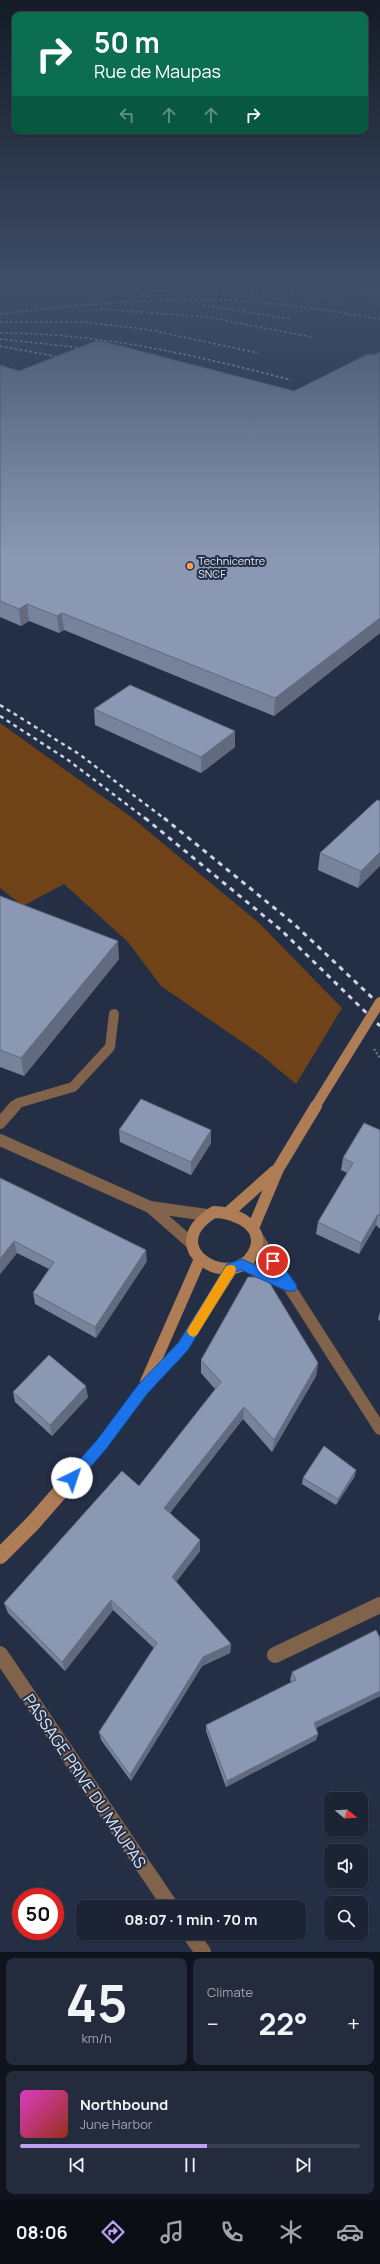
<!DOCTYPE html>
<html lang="en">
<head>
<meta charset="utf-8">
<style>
	:root { --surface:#1b2334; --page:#242b3c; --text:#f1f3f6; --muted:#a0a4ac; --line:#39404f; --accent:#bca0f2 }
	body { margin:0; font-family:Manrope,sans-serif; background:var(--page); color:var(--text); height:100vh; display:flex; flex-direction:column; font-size:15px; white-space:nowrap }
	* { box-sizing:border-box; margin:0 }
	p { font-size:13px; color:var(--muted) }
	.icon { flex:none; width:22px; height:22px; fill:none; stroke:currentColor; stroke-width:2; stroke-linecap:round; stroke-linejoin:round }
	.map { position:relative; height:1952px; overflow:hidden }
	.drawer { display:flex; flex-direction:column; gap:6px; padding:6px; background:#0f131d; flex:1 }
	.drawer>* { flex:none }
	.guide { position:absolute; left:12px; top:12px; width:356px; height:122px; border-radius:8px; box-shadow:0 1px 3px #0004,0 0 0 1px var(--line); background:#0b6e4f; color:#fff; overflow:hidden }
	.needle { width:26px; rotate:108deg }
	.buttons { position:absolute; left:324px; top:1792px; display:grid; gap:8px }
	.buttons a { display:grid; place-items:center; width:44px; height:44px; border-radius:8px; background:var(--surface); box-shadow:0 1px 3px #0004,0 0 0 1px var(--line); font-size:20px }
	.speed { position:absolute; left:12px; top:1888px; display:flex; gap:8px; font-size:20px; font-weight:700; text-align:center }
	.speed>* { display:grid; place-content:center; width:52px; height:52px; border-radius:50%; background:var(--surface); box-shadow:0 1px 3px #0004,0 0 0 1px var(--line); line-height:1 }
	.speed .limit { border:6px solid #d22; background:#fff; color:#111 }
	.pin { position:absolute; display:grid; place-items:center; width:34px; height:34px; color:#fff; margin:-17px; border:2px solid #fff; border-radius:50%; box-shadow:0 1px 4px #0007 }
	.me { position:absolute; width:44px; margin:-22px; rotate:41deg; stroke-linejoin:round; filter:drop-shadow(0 0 3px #0008) }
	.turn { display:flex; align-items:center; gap:14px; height:84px; padding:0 16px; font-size:18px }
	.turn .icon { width:52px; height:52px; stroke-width:2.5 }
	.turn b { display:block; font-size:28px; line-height:34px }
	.lanes { display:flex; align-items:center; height:38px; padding:0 16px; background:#0003; justify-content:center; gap:20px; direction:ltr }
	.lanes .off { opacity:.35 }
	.big { font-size:30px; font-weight:700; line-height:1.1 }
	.drawer .card { flex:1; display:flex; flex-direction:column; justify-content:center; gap:6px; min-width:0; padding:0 14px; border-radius:8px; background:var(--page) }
	.drawer .dial { align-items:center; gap:0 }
	.dial b { font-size:52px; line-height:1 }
	.song { display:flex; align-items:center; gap:12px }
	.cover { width:48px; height:48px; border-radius:6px; background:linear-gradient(135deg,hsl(310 70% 55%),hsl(10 70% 35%)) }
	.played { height:4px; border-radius:2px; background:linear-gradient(90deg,var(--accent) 55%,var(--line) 55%) }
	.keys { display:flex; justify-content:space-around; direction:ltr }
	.heat { display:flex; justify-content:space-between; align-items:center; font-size:22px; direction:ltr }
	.drawer .tiles { flex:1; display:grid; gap:6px; grid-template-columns:1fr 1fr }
	.card:last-child { grid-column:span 2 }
	.trip { position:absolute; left:76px; top:1900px; width:230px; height:40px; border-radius:8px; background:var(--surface); box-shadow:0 1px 3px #0004,0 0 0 1px var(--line); font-weight:700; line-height:40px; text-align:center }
	.menu { display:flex; height:64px; justify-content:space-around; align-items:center; background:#0b0e15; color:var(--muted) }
	.menu .icon { width:28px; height:28px }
	.menu .on { color:var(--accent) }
	.menu b { font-size:18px; color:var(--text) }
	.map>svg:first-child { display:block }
	.green { fill:#6f4218 }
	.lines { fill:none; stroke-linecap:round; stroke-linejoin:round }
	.path { stroke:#6b7589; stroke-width:2.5; stroke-dasharray:2 2; stroke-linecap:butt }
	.service-far2 { stroke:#81624a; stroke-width:10 }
	.service-far1 { stroke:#81624a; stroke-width:12 }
	.service { stroke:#81624a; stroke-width:16 }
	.minor-far2 { stroke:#81624a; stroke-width:4.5 }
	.minor-far1 { stroke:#81624a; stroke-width:12 }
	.minor { stroke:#81624a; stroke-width:16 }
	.secondary-far2 { stroke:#ae7d56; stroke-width:10 }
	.secondary-far1 { stroke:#ae7d56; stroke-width:12 }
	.secondary { stroke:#ae7d56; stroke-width:16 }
	.rail-far2 { stroke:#cbd3e3; stroke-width:1.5; stroke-dasharray:2.5 2.5; stroke-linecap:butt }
	.rail-far1 { stroke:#cbd3e3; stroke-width:2.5; stroke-dasharray:4 4; stroke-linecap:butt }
	.rail { stroke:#cbd3e3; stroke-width:3; stroke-dasharray:5 5; stroke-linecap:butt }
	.secondary-bridge { stroke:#ae7d56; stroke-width:10 }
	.wall { fill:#77839b }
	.shaded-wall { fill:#616a7e }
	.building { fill:#8a98b4; stroke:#616a7e }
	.route { fill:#1a73e8; stroke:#114b97 }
	.slow { fill:#f59e0b }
	.poi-dot { fill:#fa9f4f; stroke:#242f46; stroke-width:1.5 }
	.labels { text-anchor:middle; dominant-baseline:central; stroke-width:4; stroke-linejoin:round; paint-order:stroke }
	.far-poi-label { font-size:11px; fill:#dee5f5; stroke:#242f46; text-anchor:start }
	.near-street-label { font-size:16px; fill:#dee5f5; stroke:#242f46 }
</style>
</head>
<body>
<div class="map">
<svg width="380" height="1952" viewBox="0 0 380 1952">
	<rect width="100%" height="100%" fill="#242f46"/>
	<!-- green -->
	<path class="green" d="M 0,723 L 131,817 L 259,923 L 342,1008 L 296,1084 L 261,1055 L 161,986 L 128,942 L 64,884 L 23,906 L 0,888 Z"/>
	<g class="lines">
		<!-- path -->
		<path class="path" d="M 374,1049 L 380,1058"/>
		<!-- service-far2 -->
		<path class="service-far2" d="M 14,1107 L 18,1103 L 73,1087 L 110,1047 L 114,1014"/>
		<!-- service-far1 -->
		<path class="service-far1" d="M 0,1123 L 15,1106"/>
		<!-- service -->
		<path class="service" d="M 275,1655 L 380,1605"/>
		<!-- minor-far2 -->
		<path class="minor-far2" d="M 241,283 L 380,295
			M 0,288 L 201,283
			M 343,291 L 362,283"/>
		<!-- minor-far1 -->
		<path class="minor-far1" d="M 0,1140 L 150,1207 L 191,1243
			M 150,1207 L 207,1215
			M 256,1235 L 380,1429
			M 242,1264 L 291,1287"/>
		<!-- minor -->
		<path class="minor" d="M 0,1654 L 171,1907
			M 189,1933 L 203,1952"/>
		<!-- secondary-far2 -->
		<path class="secondary-far2" d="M 315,1107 L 344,1060"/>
		<!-- secondary-far1 -->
		<path class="secondary-far1" d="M 214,1212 C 235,1212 269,1227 253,1254 C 231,1292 155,1248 214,1212 Z
			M 229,1212 L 275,1171
			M 253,1228 L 278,1169 L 316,1106
			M 146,1382 L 200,1259
			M 73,1477 L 102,1444 L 143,1389 L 183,1346 L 232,1268"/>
		<!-- secondary -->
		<path class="secondary" d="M 0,1556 L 33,1523 L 74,1476"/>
		<!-- rail-far2 -->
		<path class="rail-far2" d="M 141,296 L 248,292 L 339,297
			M 203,305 L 292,319
			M 101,309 L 207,317 L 312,337
			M 0,314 C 69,306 139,299 208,300 C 266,301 323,309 380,319
			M 0,322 L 83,322 L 145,329 L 258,353
			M 0,333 C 100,333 195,355 291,380
			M 0,339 L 92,349
			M 0,346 L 69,359"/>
		<!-- rail-far1 -->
		<path class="rail-far1" d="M 0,705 L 79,754 L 165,819
			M 0,716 L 68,760 L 146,819"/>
		<!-- rail -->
		<path class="rail" d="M 145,818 L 281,930 L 380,1026
			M 164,818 L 294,924 L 380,1005"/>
		<!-- secondary-bridge -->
		<path class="secondary-bridge" d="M 344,1060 L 380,1002"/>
	</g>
	<!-- wall -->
	<path class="wall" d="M 380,352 L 380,633 L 274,716 L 64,630 L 59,633 L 29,621 L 21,626 L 0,617 L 0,365 L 19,371 L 294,391 Z
		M 94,709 L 235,731 L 235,747 L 201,773 L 95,725 Z
		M 380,801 L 358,888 L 318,870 L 320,853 Z
		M 0,896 L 119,959 L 24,1076 L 0,1067 Z
		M 119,1130 L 211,1130 L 211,1143 L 191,1175 L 120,1142 Z
		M 380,1130 L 380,1229 L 376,1225 L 359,1254 L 316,1234 L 318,1222 L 347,1173 L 341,1170 L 343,1158 Z
		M 0,1178 L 147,1261 L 96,1338 L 35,1304 L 33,1293 L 49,1269 L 17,1253 L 0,1274 Z
		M 380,1312 L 380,1321 L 378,1319 Z
		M 201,1360 L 318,1363 L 316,1376 L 272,1452 L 243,1419 L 170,1513 L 200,1540 L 200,1551 L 176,1582 L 231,1644 L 230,1653 L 202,1666 L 131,1781 L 101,1740 L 99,1732 L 154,1648 L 113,1610 L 65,1671 L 8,1613 L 4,1603 L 139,1486 L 215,1389 L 201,1373 Z
		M 13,1392 L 88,1397 L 52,1436 L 15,1402 Z
		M 355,1476 L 336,1505 L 302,1484 L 303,1478 Z
		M 380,1638 L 380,1696 L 316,1728 L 318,1734 L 316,1740 L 226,1787 L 206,1731 L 206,1725 L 291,1682 L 290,1680 L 292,1672 Z"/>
	<!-- shaded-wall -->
	<path class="shaded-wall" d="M 27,604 L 29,621 L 21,626 L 19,609 Z
		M 62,613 L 64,630 L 59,633 L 57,616 Z
		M 380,618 L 380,633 L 274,716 L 275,698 Z
		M 235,731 L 235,747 L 201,773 L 201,757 Z
		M 380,852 L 380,866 L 358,888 L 361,871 Z
		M 118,941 L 119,959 L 24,1076 L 21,1058 Z
		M 211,1130 L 211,1143 L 191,1175 L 191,1162 Z
		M 378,1214 L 376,1225 L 359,1254 L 361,1243 Z
		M 14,1241 L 17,1253 L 0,1274 L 0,1259 Z
		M 146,1250 L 147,1261 L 96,1338 L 95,1327 Z
		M 318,1363 L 316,1376 L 272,1452 L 274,1440 Z
		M 86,1386 L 88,1397 L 52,1436 L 50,1425 Z
		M 244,1407 L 243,1419 L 165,1519 L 164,1508 Z
		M 356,1470 L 355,1476 L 336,1505 L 338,1499 Z
		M 200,1540 L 200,1551 L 172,1587 L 172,1577 Z
		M 111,1600 L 113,1610 L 65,1671 L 62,1662 Z
		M 231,1644 L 230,1653 L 202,1666 L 131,1781 L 130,1775 L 203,1657 Z
		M 380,1691 L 380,1696 L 312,1730 L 314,1723 Z
		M 318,1734 L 316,1740 L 226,1787 L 227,1781 Z"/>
	<!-- building -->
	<path class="building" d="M 98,340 L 294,391 L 368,354 L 374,355 L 380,352 L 380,618 L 275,698 L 62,613 L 57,616 L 27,604 L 19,609 L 0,601 L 0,365 L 19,371 Z
		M 130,685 L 235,731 L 201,757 L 94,709 Z
		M 377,800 L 380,801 L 380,852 L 361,871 L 320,853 Z
		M 0,896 L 118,941 L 21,1058 L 0,1050 Z
		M 141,1099 L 211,1130 L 191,1162 L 119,1130 Z
		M 364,1123 L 380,1130 L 380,1216 L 378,1214 L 361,1243 L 318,1222 L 353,1163 L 343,1158 Z
		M 0,1178 L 27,1191 L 146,1250 L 95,1327 L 33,1293 L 54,1262 L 14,1241 L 0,1259 Z
		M 248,1277 L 266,1277 L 318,1363 L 274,1440 L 244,1407 L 164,1508 L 200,1540 L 172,1577 L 231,1644 L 203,1657 L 130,1775 L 99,1732 L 157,1643 L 111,1600 L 62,1662 L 4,1603 L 122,1471 L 139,1486 L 221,1382 L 201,1360 Z
		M 49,1355 L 86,1386 L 50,1425 L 13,1392 Z
		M 324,1446 L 356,1470 L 338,1499 L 303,1478 Z
		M 376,1630 L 380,1638 L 380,1691 L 314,1723 L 318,1734 L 227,1781 L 206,1725 L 296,1680 L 292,1672 Z"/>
	<!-- sky -->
	<linearGradient id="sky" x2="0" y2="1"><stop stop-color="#141a26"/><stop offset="0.51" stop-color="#3f4d68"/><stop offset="1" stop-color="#3f4d68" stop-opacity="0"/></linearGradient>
	<rect width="380" height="556" fill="url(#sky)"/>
	<!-- route -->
	<path class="route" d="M 273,1256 L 277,1257 L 295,1283 L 297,1287 L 295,1291 L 287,1291 L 241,1270 L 235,1272 L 188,1350 L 147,1394 L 106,1449 L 77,1483 L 72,1484 L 68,1483 L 66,1478 L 68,1473 L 97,1440 L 138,1385 L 179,1342 L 227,1264 L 242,1259 L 276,1275 L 268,1261 Z"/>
	<!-- slow -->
	<path class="slow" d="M 231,1265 L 235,1266 L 236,1270 L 235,1273 L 197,1335 L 193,1337 L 189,1335 L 187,1331 L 189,1327 L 226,1266 Z"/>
	<!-- markers -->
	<circle class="poi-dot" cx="190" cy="566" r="4"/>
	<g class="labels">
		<!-- far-poi labels -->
		<g class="far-poi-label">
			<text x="198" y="560">Technicentre<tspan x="198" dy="13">SNCF</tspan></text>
		</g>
		<!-- near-street labels -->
		<g class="near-street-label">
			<text transform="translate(85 1781) rotate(56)">PASSAGE PRIVE DU MAUPAS</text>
		</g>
	</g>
</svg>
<div class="buttons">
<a><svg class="needle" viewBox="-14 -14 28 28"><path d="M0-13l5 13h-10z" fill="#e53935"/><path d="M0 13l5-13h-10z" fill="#a0a4ac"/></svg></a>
<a><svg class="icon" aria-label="sound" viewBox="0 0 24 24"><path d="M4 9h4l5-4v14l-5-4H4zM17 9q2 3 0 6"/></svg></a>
<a><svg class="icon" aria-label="search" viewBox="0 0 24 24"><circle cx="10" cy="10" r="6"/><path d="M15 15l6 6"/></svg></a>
</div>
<div class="speed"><div class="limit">50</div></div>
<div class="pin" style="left:273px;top:1261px;background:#d93025"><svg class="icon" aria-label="arrive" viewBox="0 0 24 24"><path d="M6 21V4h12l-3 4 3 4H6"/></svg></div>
<svg class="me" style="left:72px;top:1478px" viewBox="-20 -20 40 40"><circle r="19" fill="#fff"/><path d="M0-13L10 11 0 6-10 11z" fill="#1a73e8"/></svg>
<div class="trip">08:07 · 1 min · 70 m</div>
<div class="guide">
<div class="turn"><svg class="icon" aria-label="right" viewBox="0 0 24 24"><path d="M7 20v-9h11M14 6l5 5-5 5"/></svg><div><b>50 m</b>Rue de Maupas</div></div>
<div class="lanes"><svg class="icon off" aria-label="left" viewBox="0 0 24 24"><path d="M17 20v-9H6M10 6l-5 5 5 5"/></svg><svg class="icon off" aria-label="ahead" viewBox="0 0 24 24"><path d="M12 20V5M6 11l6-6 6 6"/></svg><svg class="icon off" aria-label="ahead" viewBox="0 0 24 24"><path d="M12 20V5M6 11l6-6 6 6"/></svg><svg class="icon" aria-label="right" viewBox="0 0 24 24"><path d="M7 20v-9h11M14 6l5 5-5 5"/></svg></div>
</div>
</div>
<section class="drawer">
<div class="tiles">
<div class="card dial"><b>45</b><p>km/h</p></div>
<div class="card"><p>Climate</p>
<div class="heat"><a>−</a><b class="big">22°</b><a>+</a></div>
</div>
<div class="card">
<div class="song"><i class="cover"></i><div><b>Northbound</b><p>June Harbor</p></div></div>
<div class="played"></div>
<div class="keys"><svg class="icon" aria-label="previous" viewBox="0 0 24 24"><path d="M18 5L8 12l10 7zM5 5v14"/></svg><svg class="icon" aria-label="pause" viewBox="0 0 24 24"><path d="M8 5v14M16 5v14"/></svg><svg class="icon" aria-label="next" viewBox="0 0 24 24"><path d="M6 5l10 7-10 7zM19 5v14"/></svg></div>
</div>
</div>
</section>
<nav class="menu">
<b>08:06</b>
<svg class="icon on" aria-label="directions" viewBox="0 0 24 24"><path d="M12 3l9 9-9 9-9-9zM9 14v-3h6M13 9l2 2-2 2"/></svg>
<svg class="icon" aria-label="music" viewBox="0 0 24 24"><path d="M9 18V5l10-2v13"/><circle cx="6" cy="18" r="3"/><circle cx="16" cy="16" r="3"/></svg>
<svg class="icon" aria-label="phone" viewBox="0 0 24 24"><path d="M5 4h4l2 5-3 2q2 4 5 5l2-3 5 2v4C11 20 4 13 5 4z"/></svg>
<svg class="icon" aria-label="climate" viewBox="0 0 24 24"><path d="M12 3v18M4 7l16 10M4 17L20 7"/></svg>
<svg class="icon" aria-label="car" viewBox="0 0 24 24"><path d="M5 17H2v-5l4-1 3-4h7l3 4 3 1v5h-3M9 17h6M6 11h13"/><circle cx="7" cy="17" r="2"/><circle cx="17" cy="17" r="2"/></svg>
</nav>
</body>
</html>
